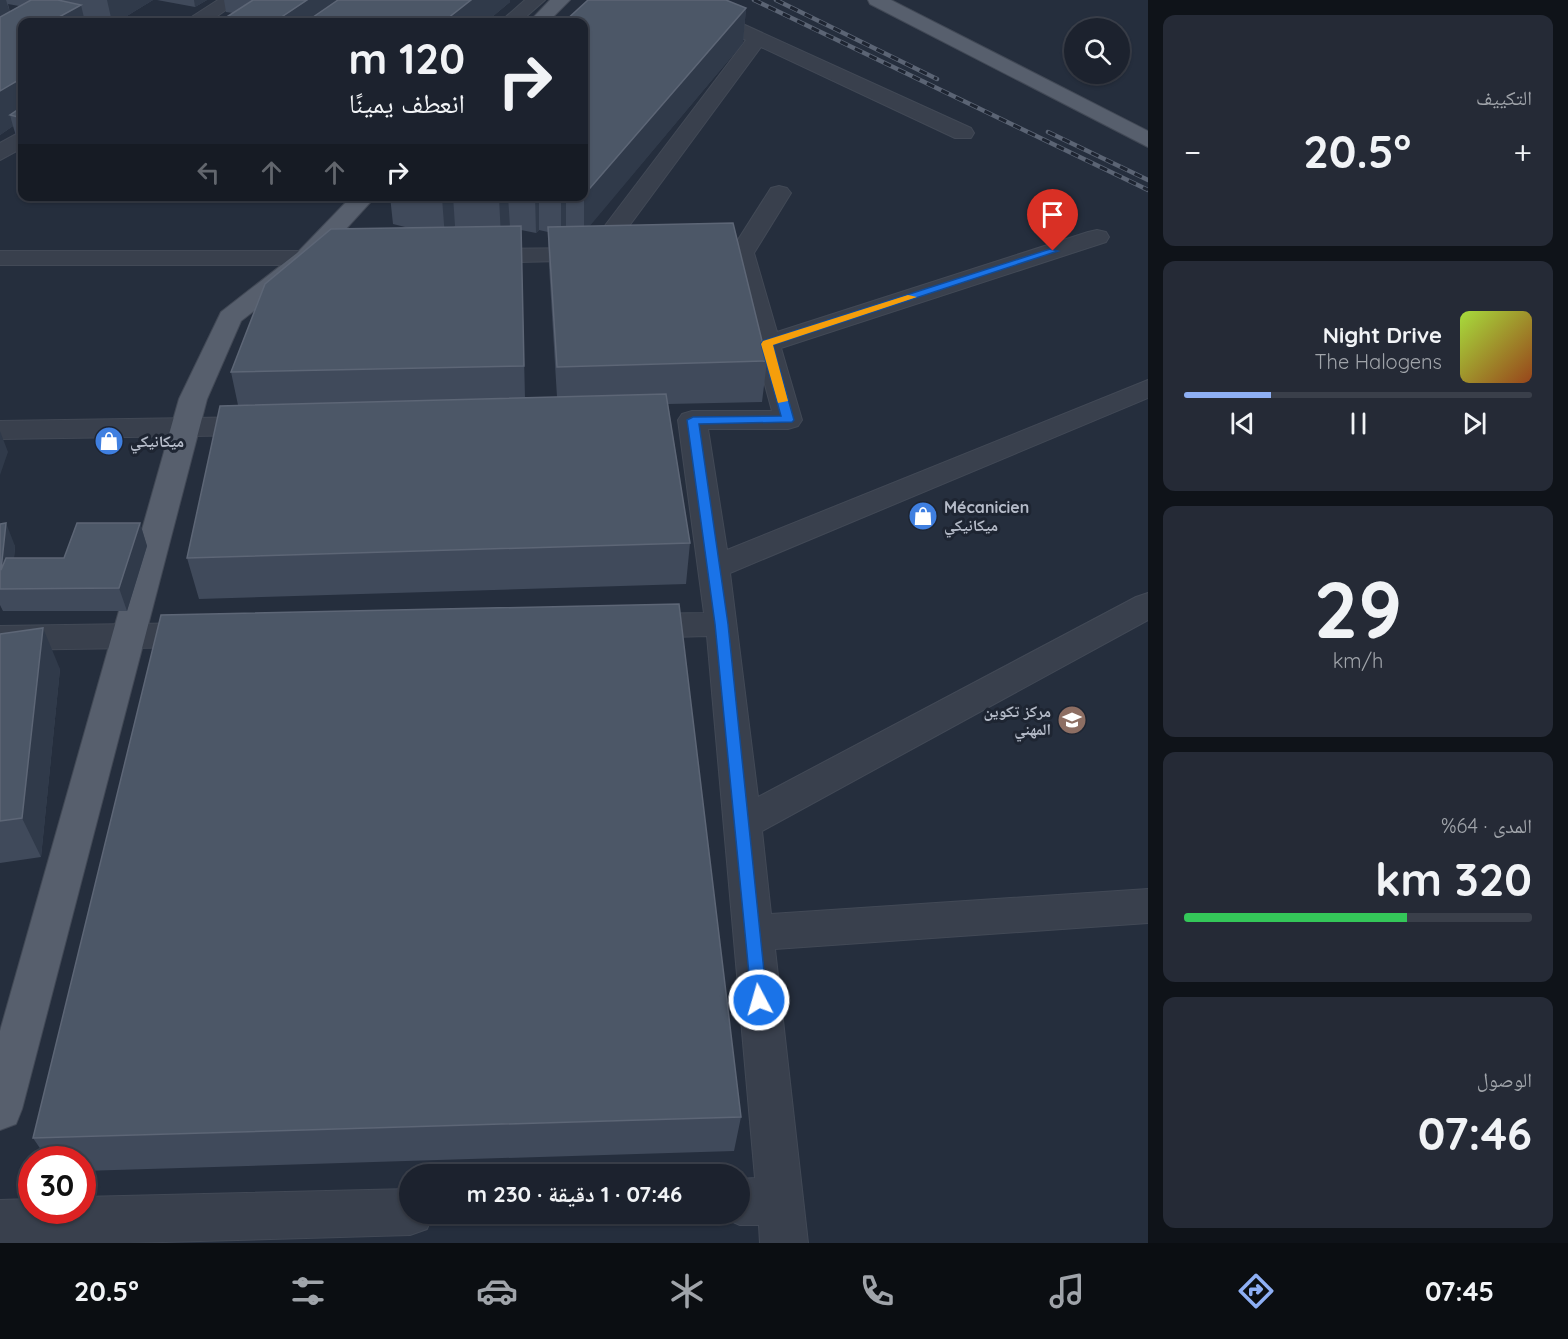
<!DOCTYPE html>
<html lang="ar">
<head>
<meta charset="utf-8">
<style>
	:root { --surface:#1c222e; --page:#252a36; --text:#f1f3f6; --muted:#a0a4aa; --line:#3a3f4a; --accent:#8eaff4 }
	body { margin:0; font-family:Quicksand,"Noto Naskh Arabic",sans-serif; background:var(--page); color:var(--text); direction:rtl; height:100vh; display:flex; flex-direction:column; font-size:22px; white-space:nowrap }
	* { box-sizing:border-box; margin:0 }
	p { font-size:20px; color:var(--muted) }
	.icon { flex:none; width:33px; height:33px; fill:none; stroke:currentColor; stroke-width:2; stroke-linecap:round; stroke-linejoin:round }
	.map { position:relative; flex:1; overflow:hidden; direction:ltr }
	.panel { display:flex; flex-direction:column; gap:15px; padding:15px; background:#0f1319; width:420px }
	.panel>* { flex:none }
	.top-card { position:absolute; left:18px; top:18px; width:570px; height:183px; border-radius:12px; box-shadow:0 2px 4px #0004,0 0 0 2px var(--line); direction:rtl; background:#1c222e; color:var(--text); overflow:hidden }
	.buttons { position:absolute; left:1064px; top:18px; display:grid; gap:12px }
	.buttons a { display:grid; place-items:center; width:66px; height:66px; border-radius:50%; background:var(--surface); box-shadow:0 2px 4px #0004,0 0 0 2px var(--line); font-size:30px }
	.speed { position:absolute; left:18px; top:1146px; display:flex; gap:12px; font-size:30px; font-weight:700; text-align:center }
	.speed>* { display:grid; place-content:center; width:78px; height:78px; border-radius:50%; background:var(--surface); box-shadow:0 2px 4px #0004,0 0 0 2px var(--line); line-height:1 }
	.speed .limit { border:9px solid #d22; background:#fff; color:#111 }
	.pin { position:absolute; display:grid; place-items:center; width:51px; height:51px; color:#fff; margin:-62px -26px; border-radius:50% 50% 50% 0; rotate:-45deg; box-shadow:0 0 6px #0007 }
	.pin .icon { rotate:45deg }
	.me { position:absolute; width:66px; margin:-33px; rotate:354deg; stroke-linejoin:round; filter:drop-shadow(0 0 4px #0008) }
	.turn { display:flex; align-items:center; gap:21px; height:126px; padding:0 24px; font-size:27px }
	.turn .icon { width:78px; height:78px; stroke-width:2.5 }
	.turn b { display:block; font-size:42px; line-height:51px }
	.lanes { display:flex; align-items:center; height:57px; padding:0 24px; background:#0003; justify-content:center; gap:30px; direction:ltr }
	.lanes .off { opacity:.35 }
	.big { font-size:45px; font-weight:800; line-height:1.1 }
	.panel .tile { flex:1; display:flex; flex-direction:column; justify-content:center; gap:9px; min-width:0; padding:0 21px; border-radius:12px; background:var(--page) }
	.panel .dial { align-items:center; gap:0 }
	.dial b { font-size:78px; line-height:1 }
	.song { display:flex; align-items:center; gap:18px }
	.cover { width:72px; height:72px; border-radius:9px; background:linear-gradient(135deg,hsl(80 70% 55%),hsl(20 70% 35%)) }
	.played { height:6px; border-radius:3px; background:linear-gradient(90deg,var(--accent) 25%,var(--line) 25%) }
	.keys { display:flex; justify-content:space-around; direction:ltr }
	.heat { display:flex; justify-content:space-between; align-items:center; font-size:33px; direction:ltr }
	.charge { height:9px; border-radius:4px; background:linear-gradient(90deg,#34c759 64%,var(--line) 0) }
	.trip { position:absolute; left:399px; top:1164px; width:351px; height:60px; border-radius:30px; background:var(--surface); box-shadow:0 2px 4px #0004,0 0 0 2px var(--line); font-weight:800; line-height:60px; text-align:center; direction:rtl }
	.tabs { display:flex; height:96px; justify-content:space-around; align-items:center; background:#0b0e12; color:var(--muted) }
	.tabs .icon { width:42px; height:42px }
	.tabs .current { color:var(--accent) }
	.tabs b { font-size:27px; color:var(--text) }
	main { display:flex; flex:1; min-height:0 }
	.map>svg:first-child { display:block }
	.lines { fill:none; stroke-linecap:round; stroke-linejoin:round }
	.minor-casing { stroke:#424956; stroke-width:2 }
	.major-casing { stroke:#424956; stroke-width:2 }
	.minor { fill:#39404d; fill-rule:evenodd }
	.major { fill:#575f6d; fill-rule:evenodd }
	.rail-casing { stroke:#5b6474; stroke-width:4.5 }
	.rail { stroke:#1e2532; stroke-width:3; stroke-dasharray:8; stroke-linecap:butt }
	.wall { fill:#404a5b; fill-rule:evenodd }
	.shaded-wall { fill:#303a4a }
	.building { fill:#4c5767; stroke:#5d6676; stroke-width:1.5 }
	.route { fill:#1a73e8; stroke:#114b97; stroke-width:1.5 }
	.slow { fill:#f59e0b }
	.labels { text-anchor:middle; dominant-baseline:central; stroke-width:6; stroke-linejoin:round; paint-order:stroke }
	.poi-label { font-size:16px; font-weight:bold; fill:#b5bbc8; stroke:#1e2532; text-anchor:start }
</style>
</head>
<body>
<main>
<section class="panel">
<div class="tile"><p>التكييف</p>
<div class="heat"><a>−</a><b class="big">20.5°</b><a>+</a></div>
</div>
<div class="tile">
<div class="song"><i class="cover"></i><div><b>Night Drive</b><p>The Halogens</p></div></div>
<div class="played"></div>
<div class="keys"><svg class="icon" aria-label="previous" viewBox="0 0 24 24"><path d="M18 5L8 12l10 7zM5 5v14"/></svg><svg class="icon" aria-label="pause" viewBox="0 0 24 24"><path d="M8 5v14M16 5v14"/></svg><svg class="icon" aria-label="next" viewBox="0 0 24 24"><path d="M6 5l10 7-10 7zM19 5v14"/></svg></div>
</div>
<div class="tile dial"><b>29</b><p>km/h</p></div>
<div class="tile"><p>المدى · 64%</p><b class="big">320 km</b><div class="charge"></div></div>
<div class="tile"><p>الوصول</p><b class="big">07:46</b></div>
</section>
<div class="map">
<svg width="1148" height="1243" viewBox="0 0 1148 1243">
	<rect width="100%" height="100%" fill="#252e3d"/>
	<g class="lines">
		<!-- minor casing -->
		<g class="minor-casing">
			<path id="minor" d="M 218,0 L 240,0 L 209,22 L 188,22 L 190,18 Z
				M 525,0 L 545,0 L 520,22 L 500,22 Z
				M 666,0 L 690,0 L 971,128 L 974,133 L 971,138 L 955,138 L 761,47 L 604,260 L 476,263 L 467,261 L 464,256 L 467,251 L 476,249 L 588,248 L 746,40 L 668,4 Z
				M 22,131 L 22,148 L 0,160 L 0,143 Z
				M 779,186 L 787,188 L 791,193 L 754,253 L 777,332 L 1088,232 L 1097,230 L 1106,232 L 1109,237 L 1106,242 L 781,348 L 802,420 L 798,426 L 788,429 L 708,429 L 727,550 L 1148,380 L 1148,398 L 730,573 L 758,797 L 1136,597 L 1148,593 L 1148,620 L 762,831 L 771,914 L 1148,889 L 1148,923 L 775,949 L 808,1243 L 760,1243 L 759,1225 L 740,1225 L 724,1218 L 722,1214 L 740,1214 L 740,1179 L 755,1178 L 707,636 L 638,638 L 626,634 L 621,626 L 626,618 L 638,614 L 704,613 L 678,420 L 682,414 L 692,411 L 772,411 L 732,261 L 686,259 L 683,254 L 686,249 L 734,246 L 771,188 Z
				M 0,251 L 334,251 L 343,253 L 346,258 L 343,263 L 334,265 L 0,265 Z
				M 259,417 L 269,420 L 273,426 L 269,432 L 259,435 L 0,439 L 0,421 Z
				M 199,623 L 211,626 L 216,635 L 211,644 L 199,647 L 0,650 L 0,626 Z
				M 410,1189 L 410,1214 L 433,1214 L 427,1229 L 410,1235 L 129,1243 L 0,1243 L 0,1200 L 32,1199 L 32,1210 L 82,1210 L 82,1197 Z"/>
		</g>
		<!-- major casing -->
		<g class="major-casing">
			<path id="major" d="M 550,0 L 570,0 L 548,22 L 529,22 Z
				M 868,0 L 891,0 L 1148,131 L 1148,147 L 870,4 Z
				M 352,196 L 376,196 L 315,263 L 241,321 L 207,399 L 22,1109 L 16,1124 L 0,1130 L 0,1031 L 179,399 L 221,312 L 297,253 Z"/>
		</g>
		<!-- minor -->
		<use href="#minor" class="minor"/>
		<!-- major -->
		<use href="#major" class="major"/>
		<!-- rail casing -->
		<g class="rail-casing">
			<path id="rail" d="M 754,0 L 1148,190
				M 776,0 L 937,79
				M 1048,132 L 1148,180"/>
		</g>
		<!-- rail -->
		<use href="#rail" class="rail"/>
	</g>
	<!-- wall -->
	<path class="wall" d="M 0,0 L 153,0 L 117,22 L 101,22 L 84,19 L 85,22 L 22,22 L 22,152 L 21,152 L 13,126 L 0,135 ZM 8,4 L 19,6 L 10,12 Z
		M 157,0 L 207,0 L 195,7 Z
		M 224,0 L 510,0 L 510,2 L 486,22 L 222,22 L 222,20 L 233,13 L 226,12 Z
		M 746,8 L 743,43 L 589,226 L 767,361 L 762,402 L 668,404 L 690,543 L 686,584 L 199,599 L 187,558 L 238,405 L 231,372 L 409,228 L 393,224 L 390,196 L 584,196 L 584,22 ZM 521,230 L 536,233 L 539,230 L 548,232 L 549,266 L 557,397 L 525,398 Z
		M 140,523 L 147,546 L 127,611 L 3,611 L 0,605 L 0,524 L 15,546 L 14,558 L 64,558 Z
		M 0,634 L 60,669 L 41,857 L 0,863 Z
		M 741,1117 L 734,1151 L 82,1171 L 82,1160 L 48,1160 L 33,1138 Z"/>
	<!-- shaded-wall -->
	<path class="shaded-wall" d="M 0,0 L 6,0 L 14,25 L 0,33 Z
		M 107,0 L 153,0 L 117,22 L 112,22 Z
		M 194,0 L 207,0 L 195,7 Z
		M 307,0 L 349,0 L 317,22 L 274,22 Z
		M 471,0 L 510,0 L 510,2 L 486,22 L 443,22 Z
		M 81,5 L 85,22 L 50,22 Z
		M 746,8 L 743,43 L 584,233 L 584,195 Z
		M 22,78 L 22,118 L 10,115 L 13,126 L 0,135 L 0,91 Z
		M 443,196 L 453,196 L 455,226 L 445,237 L 442,198 Z
		M 501,196 L 508,196 L 510,227 L 501,237 L 499,198 Z
		M 535,196 L 539,196 L 539,230 L 536,233 Z
		M 561,196 L 566,196 L 566,229 L 561,235 Z
		M 0,431 L 8,452 L 0,475 Z
		M 6,523 L 15,546 L 11,589 L 1,570 Z
		M 140,523 L 147,546 L 127,611 L 119,588 Z
		M 43,628 L 60,669 L 41,857 L 22,818 Z"/>
	<!-- building -->
	<path class="building" d="M 31,0 L 58,0 L 81,5 L 50,22 L 22,22 L 22,78 L 0,91 L 0,17 Z
		M 253,0 L 307,0 L 274,22 L 231,22 L 222,20 Z
		M 338,0 L 471,0 L 443,22 L 306,22 Z
		M 588,0 L 726,0 L 746,8 L 584,195 L 584,22 L 564,22 Z
		M 22,107 L 22,118 L 10,115 Z
		M 733,223 L 767,361 L 557,367 L 548,227 Z
		M 521,226 L 524,366 L 231,372 L 265,284 L 331,229 Z
		M 666,394 L 690,543 L 187,558 L 220,406 Z
		M 6,523 L 1,570 L 6,558 L 64,558 L 77,523 L 140,523 L 119,588 L 0,589 L 0,524 Z
		M 679,604 L 741,1117 L 33,1138 L 161,615 Z
		M 43,628 L 22,818 L 0,821 L 0,634 Z"/>
	<!-- route -->
	<path class="route" d="M 1050,249 L 1058,251 L 773,345 L 794,420 L 792,422 L 699,424 L 728,624 L 767,1000 L 765,1005 L 759,1008 L 752,1005 L 715,624 L 687,420 L 693,417 L 781,416 L 761,344 L 763,341 Z"/>
	<!-- slow -->
	<path class="slow" d="M 908,295 L 917,297 L 773,345 L 788,401 L 778,403 L 761,344 L 763,341 Z"/>
	<!-- icons -->
	<defs>
		<g id="shop-disc" transform="scale(1.5)"><circle r="9.5" fill="#3f7fe0" stroke="#1e2532"/><path d="M-5-2.5h2.3a2.7 3.5 0 0 1 5.4 0H5L5.5 6h-11ZM-1.5-2.5h3a1.5 2.3 0 0 0-3 0Z" fill="#fff"/></g>
		<g id="school-disc" transform="scale(1.5)"><circle r="9.5" fill="#8d6e63" stroke="#1e2532"/><path d="M0-5L7-2L0 1L-7-2ZM-4 1L0 2.5L4 1V4Q0 6-4 4Z" fill="#fff"/></g>
	</defs>
	<g fill-rule="evenodd">
		<use href="#shop-disc" x="109" y="441"/>
		<use href="#shop-disc" x="923" y="516"/>
		<use href="#school-disc" x="1072" y="720"/>
	</g>
	<g class="labels">
		<!-- poi labels -->
		<g class="poi-label">
			<text x="130" y="441">ميكانيكي</text>
			<text x="944" y="507">Mécanicien<tspan x="944" dy="18">ميكانيكي</tspan></text>
			<text x="1051" y="711" text-anchor="end">مركز تكوين<tspan x="1051" dy="18">المهني</tspan></text>
		</g>
	</g>
</svg>
<div class="buttons">
<a><svg class="icon" aria-label="search" viewBox="0 0 24 24"><circle cx="10" cy="10" r="6"/><path d="M15 15l6 6"/></svg></a>
</div>
<div class="speed"><div class="limit">30</div></div>
<div class="pin" style="left:1053px;top:251px;background:#d93025"><svg class="icon" aria-label="arrive" viewBox="0 0 24 24"><path d="M6 21V4h12l-3 4 3 4H6"/></svg></div>
<svg class="me" style="left:759px;top:1000px" viewBox="-20 -20 40 40"><circle r="17" fill="#1a73e8" stroke="#fff" stroke-width="3"/><path d="M0-11L8 9 0 5-8 9z" fill="#fff"/></svg>
<div class="trip">07:46 · 1 دقيقة · 230 m</div>
<div class="top-card">
<div class="turn"><svg class="icon" aria-label="right" viewBox="0 0 24 24"><path d="M7 20v-9h11M14 6l5 5-5 5"/></svg><div><b>120 m</b>انعطف يمينًا</div></div>
<div class="lanes"><svg class="icon off" aria-label="left" viewBox="0 0 24 24"><path d="M17 20v-9H6M10 6l-5 5 5 5"/></svg><svg class="icon off" aria-label="ahead" viewBox="0 0 24 24"><path d="M12 20V5M6 11l6-6 6 6"/></svg><svg class="icon off" aria-label="ahead" viewBox="0 0 24 24"><path d="M12 20V5M6 11l6-6 6 6"/></svg><svg class="icon" aria-label="right" viewBox="0 0 24 24"><path d="M7 20v-9h11M14 6l5 5-5 5"/></svg></div>
</div>
</div>
</main>
<nav class="tabs">
<b>07:45</b>
<svg class="icon current" aria-label="directions" viewBox="0 0 24 24"><path d="M12 3l9 9-9 9-9-9zM9 14v-3h6M13 9l2 2-2 2"/></svg>
<svg class="icon" aria-label="music" viewBox="0 0 24 24"><path d="M9 18V5l10-2v13"/><circle cx="6" cy="18" r="3"/><circle cx="16" cy="16" r="3"/></svg>
<svg class="icon" aria-label="phone" viewBox="0 0 24 24"><path d="M5 4h4l2 5-3 2q2 4 5 5l2-3 5 2v4C11 20 4 13 5 4z"/></svg>
<svg class="icon" aria-label="climate" viewBox="0 0 24 24"><path d="M12 3v18M4 7l16 10M4 17L20 7"/></svg>
<svg class="icon" aria-label="car" viewBox="0 0 24 24"><path d="M5 17H2v-5l4-1 3-4h7l3 4 3 1v5h-3M9 17h6M6 11h13"/><circle cx="7" cy="17" r="2"/><circle cx="17" cy="17" r="2"/></svg>
<svg class="icon" aria-label="filters" viewBox="0 0 24 24"><path d="M4 7h16M4 17h16"/><circle cx="9" cy="7" r="2"/><circle cx="15" cy="17" r="2"/></svg>
<b>20.5°</b>
</nav>
</body>
</html>
